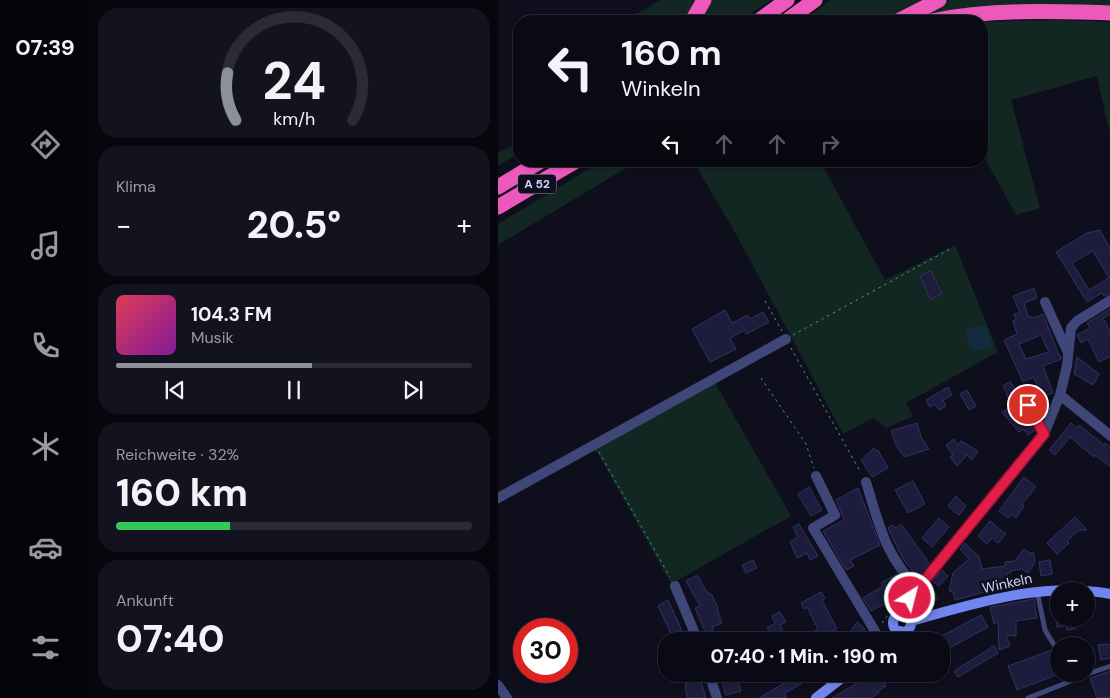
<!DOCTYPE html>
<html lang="de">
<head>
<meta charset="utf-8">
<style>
	:root { --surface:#0a0a16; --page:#13131f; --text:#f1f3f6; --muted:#999aa1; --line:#2a2b35; --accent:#8c9099 }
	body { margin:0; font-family:"DM Sans",sans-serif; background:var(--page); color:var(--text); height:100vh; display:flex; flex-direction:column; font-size:19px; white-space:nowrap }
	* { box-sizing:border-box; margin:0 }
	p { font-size:16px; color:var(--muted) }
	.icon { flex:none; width:28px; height:28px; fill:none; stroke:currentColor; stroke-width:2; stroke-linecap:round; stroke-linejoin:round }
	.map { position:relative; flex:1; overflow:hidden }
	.side { display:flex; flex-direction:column; gap:8px; padding:8px; background:#06060c; width:408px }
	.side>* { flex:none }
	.top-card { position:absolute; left:15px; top:15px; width:475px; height:152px; border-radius:20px; box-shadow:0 1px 4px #0004,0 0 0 1px var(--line); background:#0a0a16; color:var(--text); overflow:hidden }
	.controls { position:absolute; left:552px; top:582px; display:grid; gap:10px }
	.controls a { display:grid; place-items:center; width:45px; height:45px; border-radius:50%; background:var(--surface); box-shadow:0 1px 4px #0004,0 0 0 1px var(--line); font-size:25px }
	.speed { position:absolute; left:15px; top:618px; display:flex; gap:10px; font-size:25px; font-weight:700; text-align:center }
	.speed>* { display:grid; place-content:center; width:65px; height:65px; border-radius:50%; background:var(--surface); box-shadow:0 1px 4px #0004,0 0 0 1px var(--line); line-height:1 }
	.speed .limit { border:8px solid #d22; background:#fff; color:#111 }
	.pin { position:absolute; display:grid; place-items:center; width:42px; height:42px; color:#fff; margin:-21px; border:2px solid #fff; border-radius:50%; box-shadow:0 1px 5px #0007 }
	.me { position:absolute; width:55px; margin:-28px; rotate:36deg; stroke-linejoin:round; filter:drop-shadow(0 0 4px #0008) }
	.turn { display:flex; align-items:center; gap:18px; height:105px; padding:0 25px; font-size:22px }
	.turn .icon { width:65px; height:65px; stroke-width:2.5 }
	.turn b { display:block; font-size:35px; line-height:42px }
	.lanes { display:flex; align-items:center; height:48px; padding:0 25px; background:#0003; justify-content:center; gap:25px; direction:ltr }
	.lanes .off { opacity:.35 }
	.big { font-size:38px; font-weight:800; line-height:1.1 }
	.side .widget { flex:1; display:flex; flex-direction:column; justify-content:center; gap:8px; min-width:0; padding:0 18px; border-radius:20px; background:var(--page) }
	.side .dial { align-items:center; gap:0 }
	.dial svg { height:130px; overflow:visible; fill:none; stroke:var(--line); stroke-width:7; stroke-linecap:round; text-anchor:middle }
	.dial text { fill:var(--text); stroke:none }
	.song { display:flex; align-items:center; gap:15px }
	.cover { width:60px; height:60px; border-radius:8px; background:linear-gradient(135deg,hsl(350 70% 55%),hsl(290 70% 35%)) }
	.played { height:5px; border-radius:2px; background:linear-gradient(90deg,var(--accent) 55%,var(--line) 55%) }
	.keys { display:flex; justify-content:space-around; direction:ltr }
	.heat { display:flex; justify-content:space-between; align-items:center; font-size:28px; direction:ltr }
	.charge { height:8px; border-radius:4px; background:linear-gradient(90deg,#34c759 32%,var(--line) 0) }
	.trip { position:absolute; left:160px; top:632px; width:292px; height:50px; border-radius:20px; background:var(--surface); box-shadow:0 1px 4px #0004,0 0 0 1px var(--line); font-weight:800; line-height:50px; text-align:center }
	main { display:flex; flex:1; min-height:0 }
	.menu { display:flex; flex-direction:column; width:90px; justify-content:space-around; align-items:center; background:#040409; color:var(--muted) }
	.menu .icon { width:35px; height:35px }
	.menu .current { color:var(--accent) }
	.menu b { font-size:22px; color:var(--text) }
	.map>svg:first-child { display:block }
	.green { fill:#122722 }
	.water { fill:#122b3e }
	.building { fill:#1d1c3c; stroke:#323166; fill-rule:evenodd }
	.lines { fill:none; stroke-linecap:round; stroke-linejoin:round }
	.path { stroke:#3aa48a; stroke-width:1; stroke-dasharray:2.5 4; stroke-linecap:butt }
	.lane { stroke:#3e4777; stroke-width:5 }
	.street { stroke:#3e4777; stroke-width:10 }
	.secondary { stroke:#7185ef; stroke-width:10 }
	.highway { stroke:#ed58bb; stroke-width:15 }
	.route-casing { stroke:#92132f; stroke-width:12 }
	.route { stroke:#e11d48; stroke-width:9 }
	.labels { text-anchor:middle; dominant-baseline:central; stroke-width:5; stroke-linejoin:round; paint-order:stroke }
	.shield { fill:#0e0e1d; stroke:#9698b8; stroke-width:1 }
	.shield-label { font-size:12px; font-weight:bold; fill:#d0d3fa }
	.street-label { font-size:14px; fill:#d0d3fa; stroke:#0e0e1d }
</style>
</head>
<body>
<main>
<nav class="menu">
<b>07:39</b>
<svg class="icon current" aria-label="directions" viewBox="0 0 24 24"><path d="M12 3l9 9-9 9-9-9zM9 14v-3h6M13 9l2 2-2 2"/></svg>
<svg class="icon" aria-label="music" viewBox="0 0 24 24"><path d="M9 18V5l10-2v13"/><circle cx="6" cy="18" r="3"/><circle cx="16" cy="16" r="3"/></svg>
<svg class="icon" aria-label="phone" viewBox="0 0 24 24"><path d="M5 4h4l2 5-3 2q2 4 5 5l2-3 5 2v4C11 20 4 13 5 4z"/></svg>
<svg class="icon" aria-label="climate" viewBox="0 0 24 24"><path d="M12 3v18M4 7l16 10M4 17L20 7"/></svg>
<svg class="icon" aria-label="car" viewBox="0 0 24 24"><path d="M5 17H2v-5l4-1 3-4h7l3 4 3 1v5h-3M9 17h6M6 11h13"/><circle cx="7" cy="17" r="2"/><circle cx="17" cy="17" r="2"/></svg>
<svg class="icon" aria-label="filters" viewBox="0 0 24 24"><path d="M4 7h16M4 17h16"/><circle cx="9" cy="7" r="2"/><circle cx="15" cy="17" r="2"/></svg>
</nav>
<section class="side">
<div class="widget dial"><svg viewBox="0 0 100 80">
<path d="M14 69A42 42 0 1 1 86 69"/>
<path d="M14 69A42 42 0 0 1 9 40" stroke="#8c9099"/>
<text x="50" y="56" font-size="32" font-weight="700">24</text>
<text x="50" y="72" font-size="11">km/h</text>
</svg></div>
<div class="widget"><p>Klima</p>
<div class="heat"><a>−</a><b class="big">20.5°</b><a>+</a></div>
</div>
<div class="widget">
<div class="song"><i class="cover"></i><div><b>104.3 FM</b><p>Musik</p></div></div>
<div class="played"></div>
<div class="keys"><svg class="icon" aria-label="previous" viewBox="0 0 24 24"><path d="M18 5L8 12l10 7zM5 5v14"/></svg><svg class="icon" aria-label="pause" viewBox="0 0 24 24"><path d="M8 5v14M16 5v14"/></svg><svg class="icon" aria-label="next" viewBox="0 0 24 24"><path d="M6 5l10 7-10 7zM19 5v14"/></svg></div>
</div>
<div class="widget"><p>Reichweite · 32%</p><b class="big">160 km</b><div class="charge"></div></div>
<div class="widget"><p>Ankunft</p><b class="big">07:40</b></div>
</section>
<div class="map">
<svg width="613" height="698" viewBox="0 0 613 698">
	<rect width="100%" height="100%" fill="#0e0e1d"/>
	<!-- green -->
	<path class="green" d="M 162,0 L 198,0 L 188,21 L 126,21 Z
		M 209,0 L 273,0 L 242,21 L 198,21 Z
		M 333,0 L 435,0 L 389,21 L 304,21 Z
		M 452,0 L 612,0 L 612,9 L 432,17 L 414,21 Z
		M 560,20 L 612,22 L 612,135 L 599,76 L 513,100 L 542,208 L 518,215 L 484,153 L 484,22 Z
		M 21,141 L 21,153 L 0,166 L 0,153 Z
		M 104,161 L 140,161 L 0,245 L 0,224 Z
		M 195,161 L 322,161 L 387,280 L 457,245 L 500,352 L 408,403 L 415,416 L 388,428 L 375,418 L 345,434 L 238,234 Z
		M 215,379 L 293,516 L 173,584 L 99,452 L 92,450 Z
		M 432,585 L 442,599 L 435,603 L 437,606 L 422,610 L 417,603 Z"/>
	<!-- water -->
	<path class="water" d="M 484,325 L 489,330 L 495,346 L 476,352 L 466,332 L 468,329 Z"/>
	<!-- building -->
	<path class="building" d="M 602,230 L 613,250 L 613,293 L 606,296 L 604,293 L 589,302 L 558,252 L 589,233 ZM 595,251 L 611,278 L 591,290 L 574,263 Z
		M 433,271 L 444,294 L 432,299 L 422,276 Z
		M 536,288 L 539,298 L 526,303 L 530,316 L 536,318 L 545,314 L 561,355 L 563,356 L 563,359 L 545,366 L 555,393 L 543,397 L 536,377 L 525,382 L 506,340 L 519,334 L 515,321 L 518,320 L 516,314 L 522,313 L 515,296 ZM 543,335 L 551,352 L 528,359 L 521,344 Z
		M 613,308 L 613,314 L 605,318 L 613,334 L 613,356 L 601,362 L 590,339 L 583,343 L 579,335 L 592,328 L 589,323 Z
		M 227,310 L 234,323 L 250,315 L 252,319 L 265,312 L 271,322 L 248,334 L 247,330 L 232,338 L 238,349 L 212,362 L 194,329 Z
		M 579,357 L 601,374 L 595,385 L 576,374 Z
		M 512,381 L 524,401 L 517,406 L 525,418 L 528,417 L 536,431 L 530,435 L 526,429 L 521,432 L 504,412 L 514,406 L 505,386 Z
		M 450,387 L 454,395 L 445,400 L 448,406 L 441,410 L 437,404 L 432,407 L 428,400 Z
		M 469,390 L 478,406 L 471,410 L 462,394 Z
		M 419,423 L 423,437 L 431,449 L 406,457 L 398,445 L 393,431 Z
		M 573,423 L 579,428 L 581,425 L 606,445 L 607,443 L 613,447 L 613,467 L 597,455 L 596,457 L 572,437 L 557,455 L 551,450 Z
		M 456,439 L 460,445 L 463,441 L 480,451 L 474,460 L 469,455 L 459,466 L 452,457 L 455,455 L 448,445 Z
		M 376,448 L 378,451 L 380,450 L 390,468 L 374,477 L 363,460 Z
		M 526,477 L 538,487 L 524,504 L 526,506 L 518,518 L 513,514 L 510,518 L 501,511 Z
		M 415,481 L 427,504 L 410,513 L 397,490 Z
		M 311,487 L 324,510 L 313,516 L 300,494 Z
		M 360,488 L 382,545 L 352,560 L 356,566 L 348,570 L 325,531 L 346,520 L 338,500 Z
		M 458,496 L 468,506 L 461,515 L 450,506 Z
		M 577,517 L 589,530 L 581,530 L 569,541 L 571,543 L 559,554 L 549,543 Z
		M 441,518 L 451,527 L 434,547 L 424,538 Z
		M 492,521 L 508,534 L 500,543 L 494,538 L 489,544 L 480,536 Z
		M 301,524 L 320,556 L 312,560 L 309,553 L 299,558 L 292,542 L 300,537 L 295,527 Z
		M 403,524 L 431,563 L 419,577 L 405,559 L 390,528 L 395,525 L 398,528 Z
		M 467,543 L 481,557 L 484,569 L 507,566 L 507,562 L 517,561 L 526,549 L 532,553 L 536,553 L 537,563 L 530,573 L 524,569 L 512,571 L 513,573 L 509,573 L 511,583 L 489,587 L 490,591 L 457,600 L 455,592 L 451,591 L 455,573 L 471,559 L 462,549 Z
		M 255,560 L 259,568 L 248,573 L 244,565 Z
		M 552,560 L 554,574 L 543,576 L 541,562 Z
		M 444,570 L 450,576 L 441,586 L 434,581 Z
		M 399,574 L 407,585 L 390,595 L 394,600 L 373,611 L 365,598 L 385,586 L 383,583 Z
		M 199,575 L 209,592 L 214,595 L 220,608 L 219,609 L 224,623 L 214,627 L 219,641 L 211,641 L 197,608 L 202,606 L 188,581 Z
		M 323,592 L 327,598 L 324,600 L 339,629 L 309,641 L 306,636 L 320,629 L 309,607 L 306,609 L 303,603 Z
		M 536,599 L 539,618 L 518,621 L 518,636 L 508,635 L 512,646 L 501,650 L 500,621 L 496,624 L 492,607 Z
		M 170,600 L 185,633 L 175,638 L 160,606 Z
		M 282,612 L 288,622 L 282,625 L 286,633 L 275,639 L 269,628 L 277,623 L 274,616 Z
		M 483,615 L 490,627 L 448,650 L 440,638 Z
		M 558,619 L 568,619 L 569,623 L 576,622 L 577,629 L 569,630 L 568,626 L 559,627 Z
		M 359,622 L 367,629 L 357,641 L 346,641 Z
		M 610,644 L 613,645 L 613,658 L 603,660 L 600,645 Z
		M 496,646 L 500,653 L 460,677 L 456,671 Z
		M 554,650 L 561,661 L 561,674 L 519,690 L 510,666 Z
		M 613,671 L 613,697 L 599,698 L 592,678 Z
		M 187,674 L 204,674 L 205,678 L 202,679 L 208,698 L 189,698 L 187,684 L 190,683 Z
		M 222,674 L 255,674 L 255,675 L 240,680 L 243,691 L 228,695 Z
		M 292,674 L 303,674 L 307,681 L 286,694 L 289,698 L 261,698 L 288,682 L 286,678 Z
		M 374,674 L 384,674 L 389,682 L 386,684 L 388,686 L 380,691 L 381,693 L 373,698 L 334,698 Z"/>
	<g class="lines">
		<!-- path -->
		<path class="path" d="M 267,301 L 284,331
			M 295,335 L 452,249
			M 293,348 L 363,473
			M 263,378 L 308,444 L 316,468
			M 101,452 L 172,577
			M 384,623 L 393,611 L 400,607"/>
		<!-- lane -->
		<path class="lane" d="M 539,591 L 547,630 L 561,653
			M 589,674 L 613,666
			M 568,683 L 589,674
			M 530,698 L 568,683 L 568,674"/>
		<!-- street -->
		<path class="street" d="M 547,302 L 570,353
			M 562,395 L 613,436
			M 529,405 L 546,434
			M 318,476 L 337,515 L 315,528 L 383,641
			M 368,482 C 382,527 386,553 419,588
			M 0,498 L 288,339
			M 177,586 L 200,641
			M 407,614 L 412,598 L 419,588 L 546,434 L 562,395 L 569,366 L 573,328 L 579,321 L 613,300
			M 211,674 L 219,698
			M 0,685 L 9,698"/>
		<!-- secondary -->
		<path class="secondary" d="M395 623a9 9 0 1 1 18 0a9 9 0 1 1-18 0Z
			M 413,621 C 479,603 544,581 613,594
			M 390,641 L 402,631
			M 318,698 L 349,674"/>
		<!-- highway -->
		<path class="highway" d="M 194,21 L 206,0
			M 260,21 L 289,0
			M 288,21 L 317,0
			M 400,21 L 441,0
			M 433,21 C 492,9 553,11 613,13
			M 0,187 L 43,161
			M 0,207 L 78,161"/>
	</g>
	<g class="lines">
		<!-- route casing -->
		<g class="route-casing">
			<path id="route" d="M 412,598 L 546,434 L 530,405"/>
		</g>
		<!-- route -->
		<use href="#route" class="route"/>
	</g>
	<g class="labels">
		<!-- shield labels -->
		<rect class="shield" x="20" y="174.5" width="38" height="19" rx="4"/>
		<g class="shield-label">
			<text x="39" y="184">A 52</text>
		</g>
		<!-- street labels -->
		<g class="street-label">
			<text transform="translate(509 583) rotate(-12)">Winkeln</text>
		</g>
	</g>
</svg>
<div class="controls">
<a>+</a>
<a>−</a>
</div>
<div class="speed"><div class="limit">30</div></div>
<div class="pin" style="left:530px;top:405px;background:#d93025"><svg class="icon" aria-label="arrive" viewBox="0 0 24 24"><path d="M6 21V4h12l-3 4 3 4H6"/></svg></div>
<svg class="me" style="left:412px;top:598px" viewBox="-20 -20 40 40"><circle r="17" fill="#e11d48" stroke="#fff" stroke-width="3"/><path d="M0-11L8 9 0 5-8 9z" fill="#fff"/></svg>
<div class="trip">07:40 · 1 Min. · 190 m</div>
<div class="top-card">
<div class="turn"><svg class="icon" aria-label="left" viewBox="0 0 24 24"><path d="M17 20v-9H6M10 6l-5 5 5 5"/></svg><div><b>160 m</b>Winkeln</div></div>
<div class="lanes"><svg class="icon" aria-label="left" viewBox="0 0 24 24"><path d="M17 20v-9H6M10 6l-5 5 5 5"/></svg><svg class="icon off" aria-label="ahead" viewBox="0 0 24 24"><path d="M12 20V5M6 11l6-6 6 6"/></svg><svg class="icon off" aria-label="ahead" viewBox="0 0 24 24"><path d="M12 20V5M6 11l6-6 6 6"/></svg><svg class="icon off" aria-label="right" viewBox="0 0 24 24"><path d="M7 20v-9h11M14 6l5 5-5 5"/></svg></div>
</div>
</div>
</main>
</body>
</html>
